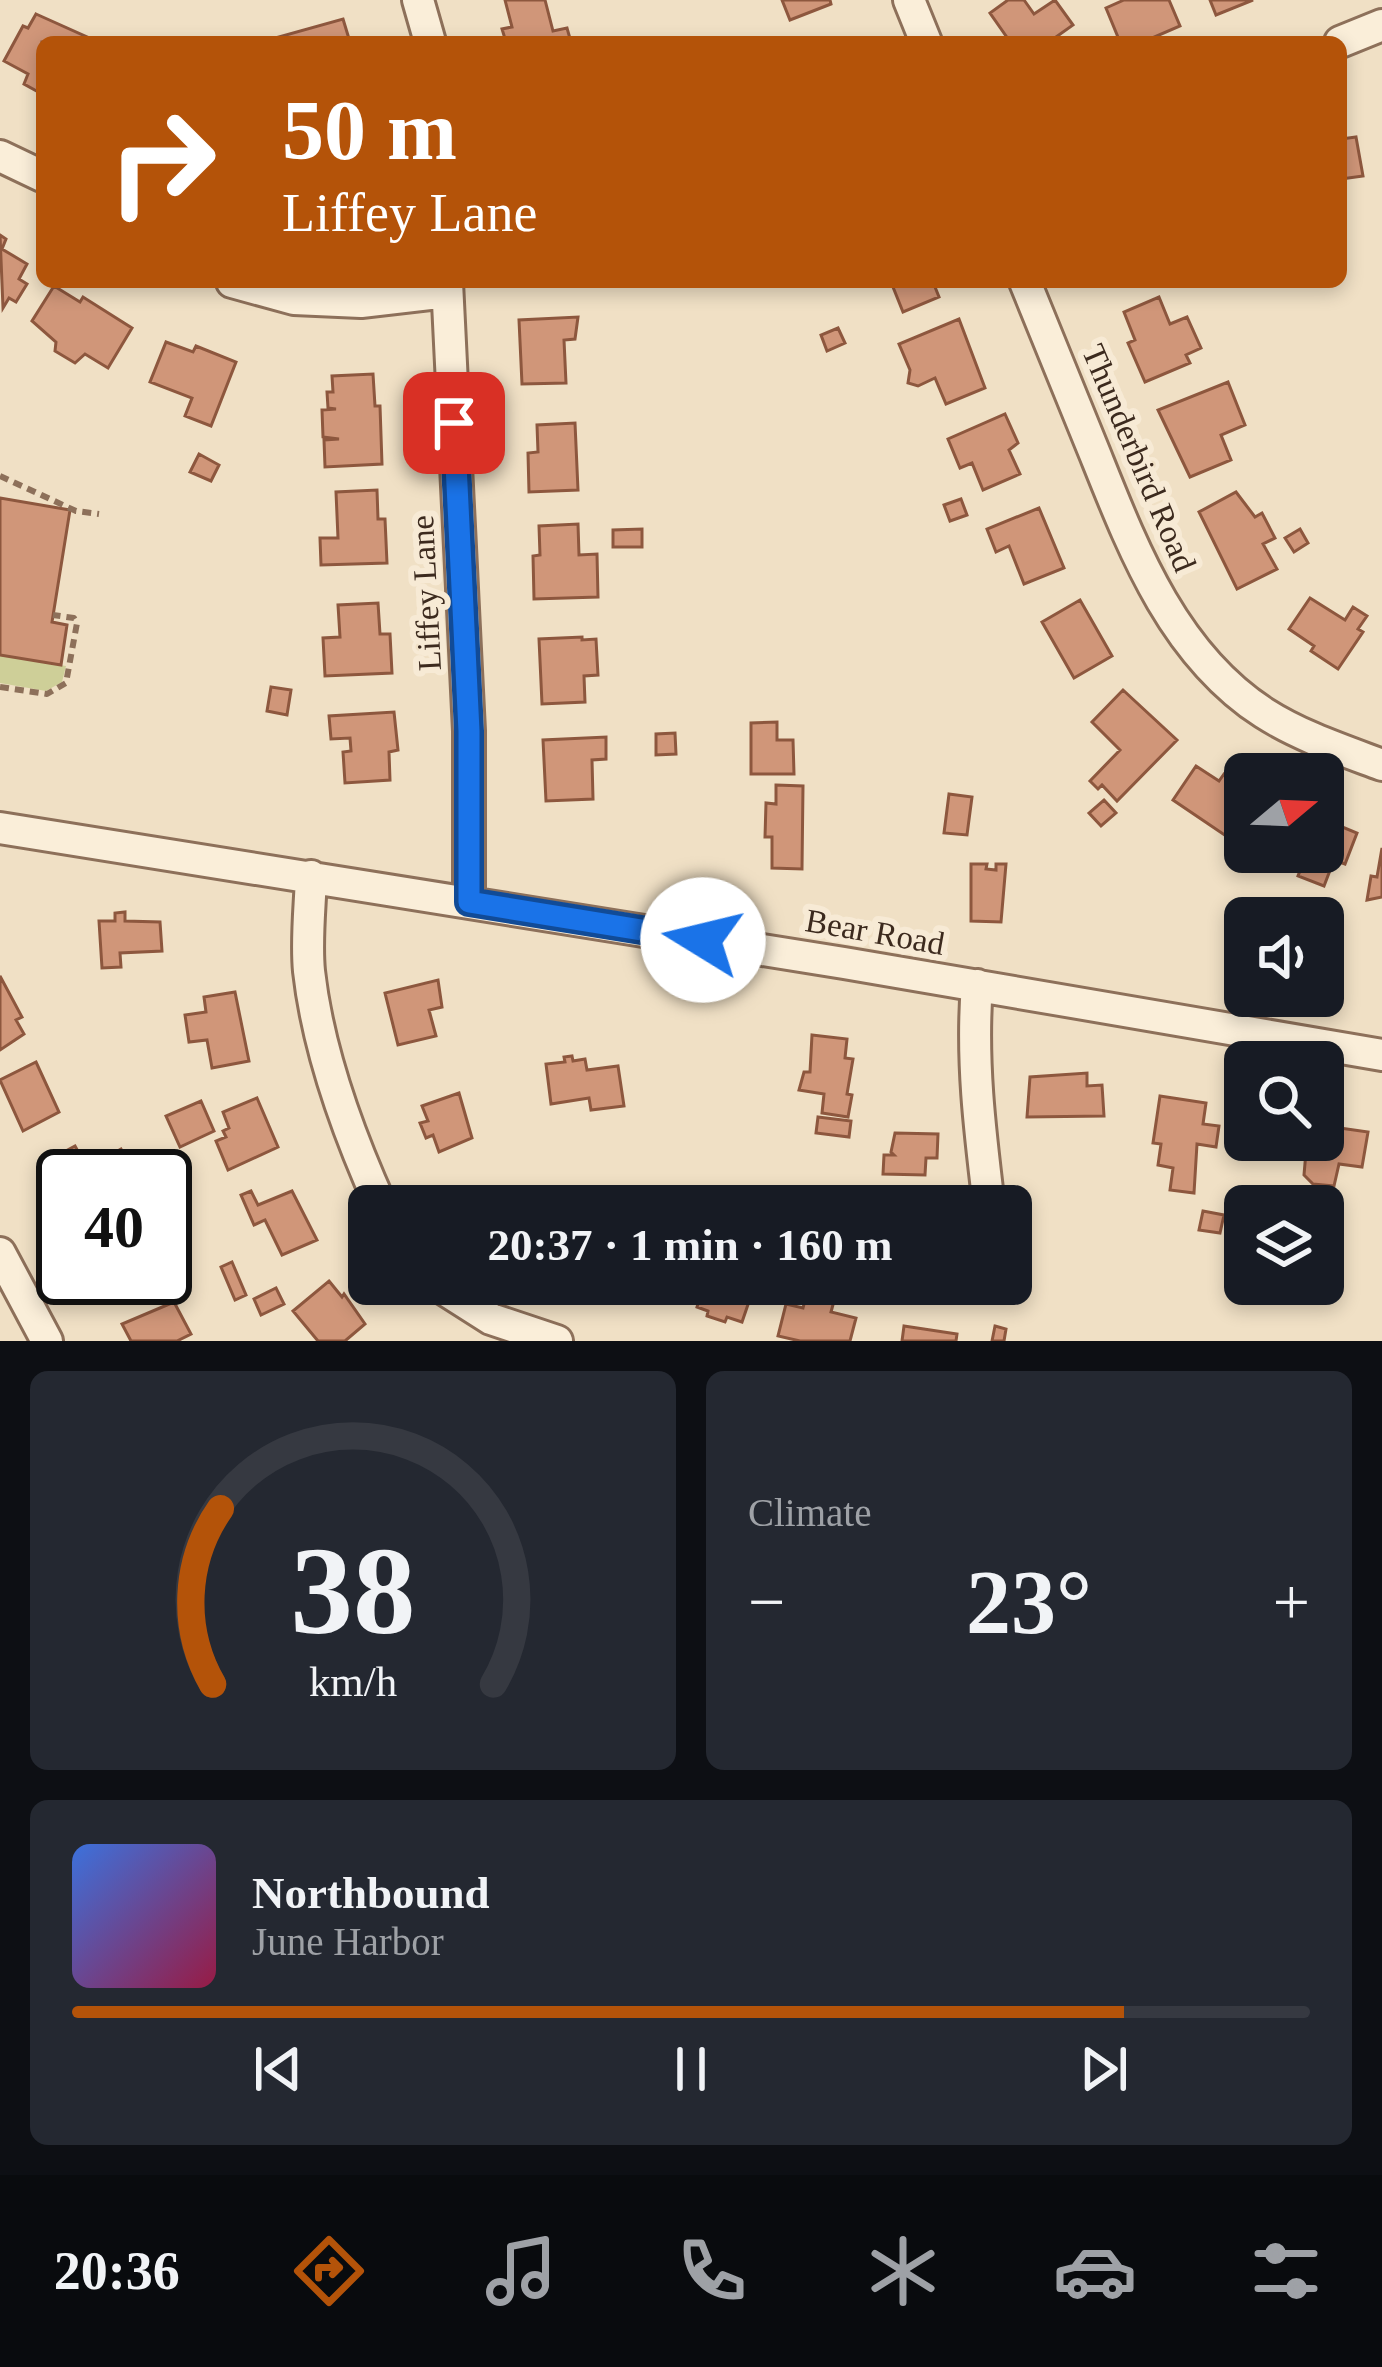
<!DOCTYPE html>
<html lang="en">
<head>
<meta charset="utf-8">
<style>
	:root { --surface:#171b24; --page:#242831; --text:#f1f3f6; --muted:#9ea1a6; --line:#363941; --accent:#b45309 }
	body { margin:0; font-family:Georgia,serif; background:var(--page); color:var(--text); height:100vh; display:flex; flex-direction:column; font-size:45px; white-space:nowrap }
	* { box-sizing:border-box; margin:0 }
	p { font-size:39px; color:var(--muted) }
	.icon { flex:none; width:66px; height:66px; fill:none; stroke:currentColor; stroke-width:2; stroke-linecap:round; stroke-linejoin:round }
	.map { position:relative; height:1341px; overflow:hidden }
	.panel { display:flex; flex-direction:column; gap:30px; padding:30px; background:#0d0f14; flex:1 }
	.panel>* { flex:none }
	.banner { position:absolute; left:36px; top:36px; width:1311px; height:252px; border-radius:18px; box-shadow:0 6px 18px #0003; background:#b45309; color:#fff; overflow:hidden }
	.needle { width:78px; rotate:71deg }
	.fabs { position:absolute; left:1224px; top:753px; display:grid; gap:24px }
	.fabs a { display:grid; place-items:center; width:120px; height:120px; border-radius:18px; background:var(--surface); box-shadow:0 6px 18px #0003; font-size:60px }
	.speed { position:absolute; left:36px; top:1149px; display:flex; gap:24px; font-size:60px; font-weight:700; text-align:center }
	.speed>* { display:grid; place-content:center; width:156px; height:156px; border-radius:50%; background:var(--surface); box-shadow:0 6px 18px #0003; line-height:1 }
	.speed .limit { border:6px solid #111; border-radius:18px; background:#fff; color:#111 }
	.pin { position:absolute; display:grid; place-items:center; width:102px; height:102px; color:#fff; margin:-51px; border-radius:24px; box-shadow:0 6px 18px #0006 }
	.me { position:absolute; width:132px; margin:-66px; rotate:279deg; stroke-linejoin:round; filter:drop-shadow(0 0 9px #0008) }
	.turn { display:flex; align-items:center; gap:42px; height:252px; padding:0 48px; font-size:54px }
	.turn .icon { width:156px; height:156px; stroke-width:2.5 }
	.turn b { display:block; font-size:84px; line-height:102px }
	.big { font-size:90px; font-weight:800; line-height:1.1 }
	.panel .tile { flex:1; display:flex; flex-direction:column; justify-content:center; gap:18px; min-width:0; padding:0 42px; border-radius:18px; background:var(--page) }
	.panel .dial { align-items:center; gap:0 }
	.dial svg { height:312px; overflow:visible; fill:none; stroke:var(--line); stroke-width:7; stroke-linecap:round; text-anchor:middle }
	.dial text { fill:var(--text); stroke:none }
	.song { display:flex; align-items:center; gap:36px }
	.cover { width:144px; height:144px; border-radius:18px; background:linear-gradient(135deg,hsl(220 70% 55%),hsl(340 70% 35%)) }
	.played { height:12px; border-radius:6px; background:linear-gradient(90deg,var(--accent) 85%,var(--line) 85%) }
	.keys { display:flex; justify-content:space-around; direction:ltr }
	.heat { display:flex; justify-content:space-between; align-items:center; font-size:66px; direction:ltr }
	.panel .tiles { flex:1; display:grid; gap:30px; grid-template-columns:1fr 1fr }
	.tile:last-child { grid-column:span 2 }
	.trip { position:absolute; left:348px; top:1185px; width:684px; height:120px; border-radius:18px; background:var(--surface); box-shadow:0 6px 18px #0003; font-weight:800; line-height:120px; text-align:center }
	.menu { display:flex; height:192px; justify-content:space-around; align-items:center; background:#090b0e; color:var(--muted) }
	.menu .icon { width:84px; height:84px }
	.menu .active { color:var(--accent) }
	.menu b { font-size:54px; color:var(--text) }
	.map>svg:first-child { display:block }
	.green { fill:#cecf98 }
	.building { fill:#d09679; stroke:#8d573e; stroke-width:3 }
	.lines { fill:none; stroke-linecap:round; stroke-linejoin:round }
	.minor-casing { stroke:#8d705a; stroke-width:36 }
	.path { stroke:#8d705a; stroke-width:6; stroke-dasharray:9 6; stroke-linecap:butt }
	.minor { stroke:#faeed9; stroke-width:30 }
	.route-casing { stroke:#114b97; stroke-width:30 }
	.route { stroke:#1a73e8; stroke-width:21 }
	.labels { text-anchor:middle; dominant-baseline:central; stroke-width:12; stroke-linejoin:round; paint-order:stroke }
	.street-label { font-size:33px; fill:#3c2a1e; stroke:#f7ead5 }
</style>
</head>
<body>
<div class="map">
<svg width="1382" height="1341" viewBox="0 0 1382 1341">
	<rect width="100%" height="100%" fill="#f0e0c5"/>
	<!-- green -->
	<path class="green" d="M 0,655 L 66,666 L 62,682 L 46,691 L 0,683 Z"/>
	<!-- building -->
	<path class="building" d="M 505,0 L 545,0 L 553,31 L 567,28 L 571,42 L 506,42 L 502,29 L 512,27 Z
		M 782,0 L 830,0 L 831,4 L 790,20 Z
		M 1008,0 L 1024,0 L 1034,14 L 1055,0 L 1073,25 L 1049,42 L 1004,42 L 1006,36 L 990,13 Z
		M 1124,0 L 1169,0 L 1180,26 L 1143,42 L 1120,42 L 1106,8 Z
		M 1210,0 L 1253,0 L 1216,15 Z
		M 36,14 L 87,37 L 84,42 L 42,42 L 42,94 L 24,84 L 28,74 L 4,61 L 23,26 L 28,28 Z
		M 343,19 L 350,42 L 276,42 L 275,38 Z
		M 1356,137 L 1363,176 L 1341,179 L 1341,139 Z
		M 0,235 L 6,239 L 2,249 L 27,264 L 19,279 L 27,284 L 16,302 L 9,298 L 3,308 Z
		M 891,282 L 933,282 L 939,297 L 903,312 Z
		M 54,286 L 80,302 L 83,297 L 132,328 L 108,368 L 85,354 L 75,363 L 55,351 L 56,342 L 32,321 Z
		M 1159,297 L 1170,324 L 1187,317 L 1201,348 L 1186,355 L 1190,363 L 1145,382 L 1128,343 L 1135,340 L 1124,312 Z
		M 578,317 L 575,339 L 564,340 L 566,383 L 522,384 L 519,320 Z
		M 959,319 L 985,388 L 946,404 L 935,378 L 918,386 L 908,383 L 910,370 L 899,344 Z
		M 838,328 L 845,343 L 827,351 L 821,335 Z
		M 166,342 L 193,352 L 196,346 L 236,362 L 211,426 L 185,416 L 192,398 L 150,382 Z
		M 373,374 L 375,406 L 380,406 L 382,464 L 325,467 L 324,440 L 339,439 L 323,437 L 322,410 L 336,409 L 328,408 L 327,392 L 333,392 L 332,376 Z
		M 1228,382 L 1245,425 L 1221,435 L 1231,460 L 1190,477 L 1158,410 Z
		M 1005,414 L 1018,443 L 1009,450 L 1020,474 L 983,490 L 972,463 L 960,468 L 948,439 Z
		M 575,423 L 578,490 L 529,492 L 528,453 L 538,452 L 537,425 Z
		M 199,454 L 219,465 L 211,481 L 190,472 Z
		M 377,490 L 378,519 L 385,519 L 387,563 L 321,565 L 320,538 L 338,538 L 336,492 Z
		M 1236,492 L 1255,517 L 1262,513 L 1275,538 L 1263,544 L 1277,569 L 1237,589 L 1199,512 Z
		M 0,498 L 70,510 L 52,622 L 67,625 L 61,665 L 0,655 Z
		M 961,499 L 967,515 L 950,521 L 944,505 Z
		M 1039,508 L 1064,568 L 1024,584 L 1009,546 L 996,552 L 987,529 Z
		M 578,524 L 579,555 L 597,554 L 598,597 L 534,599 L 533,556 L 540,555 L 539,526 Z
		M 642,529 L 642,547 L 613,547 L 613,530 Z
		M 1300,529 L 1308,543 L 1294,552 L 1285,538 Z
		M 1310,598 L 1345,620 L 1353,607 L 1367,616 L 1358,629 L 1363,632 L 1338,669 L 1311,651 L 1314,646 L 1289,629 Z
		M 1080,600 L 1112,656 L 1074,678 L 1042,622 Z
		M 378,603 L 380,634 L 390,634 L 392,673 L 325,676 L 323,638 L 340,637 L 338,605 Z
		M 582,637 L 582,640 L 596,639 L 598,675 L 584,676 L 585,702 L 542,704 L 539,639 Z
		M 271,687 L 291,690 L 287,715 L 267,711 Z
		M 1123,690 L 1177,740 L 1117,801 L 1102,785 L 1098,789 L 1090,781 L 1120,750 L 1092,722 Z
		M 394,712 L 398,750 L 389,752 L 390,780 L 345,783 L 343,752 L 351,751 L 350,738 L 331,739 L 329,716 Z
		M 777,722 L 777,740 L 793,740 L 794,774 L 751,774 L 751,723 Z
		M 675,733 L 676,754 L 656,755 L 656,734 Z
		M 606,737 L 606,759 L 592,760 L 593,799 L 546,801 L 543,740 Z
		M 1196,766 L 1219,781 L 1224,774 L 1245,789 L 1245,821 L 1232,840 L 1173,800 Z
		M 776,785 L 803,786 L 802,869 L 772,868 L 772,837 L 765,837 L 766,803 L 776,804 Z
		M 949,794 L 972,797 L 967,835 L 944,833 Z
		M 1104,800 L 1116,813 L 1101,826 L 1089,813 Z
		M 1323,819 L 1357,833 L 1345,864 L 1334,860 L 1324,886 L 1298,876 L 1303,863 L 1275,852 L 1323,852 Z
		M 1382,848 L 1382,897 L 1367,900 L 1371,876 L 1377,877 Z
		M 971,864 L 987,864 L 986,869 L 996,870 L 996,864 L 1006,864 L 1001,922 L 971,921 Z
		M 125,912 L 125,921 L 160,922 L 162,951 L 120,953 L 121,967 L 102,968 L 99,921 L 115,921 L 115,913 Z
		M 0,976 L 22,1017 L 16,1020 L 24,1034 L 0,1050 Z
		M 438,980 L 442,1007 L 429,1010 L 436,1036 L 398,1045 L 385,993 Z
		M 235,992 L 249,1061 L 212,1068 L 207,1040 L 189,1042 L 185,1015 L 206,1012 L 204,997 Z
		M 812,1035 L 847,1039 L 845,1058 L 853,1059 L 847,1094 L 852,1095 L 848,1117 L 822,1113 L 824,1094 L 799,1090 L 804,1072 L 810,1072 Z
		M 572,1056 L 573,1061 L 585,1059 L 587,1070 L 618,1066 L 624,1106 L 591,1110 L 589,1098 L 551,1104 L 546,1064 L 565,1062 L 564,1057 Z
		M 36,1062 L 59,1112 L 23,1131 L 0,1080 Z
		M 1087,1073 L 1087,1086 L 1102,1085 L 1104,1116 L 1027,1117 L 1030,1077 Z
		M 459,1093 L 472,1138 L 439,1152 L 433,1135 L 426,1138 L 420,1123 L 428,1121 L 422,1106 Z
		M 1160,1096 L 1206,1103 L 1203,1124 L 1219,1126 L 1216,1147 L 1197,1144 L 1194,1193 L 1170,1190 L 1173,1168 L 1158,1165 L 1161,1144 L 1153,1143 Z
		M 257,1098 L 278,1147 L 228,1170 L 216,1141 L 226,1137 L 223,1131 L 229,1128 L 223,1112 Z
		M 201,1101 L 214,1131 L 180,1147 L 166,1116 Z
		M 818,1117 L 851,1121 L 849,1137 L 816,1133 Z
		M 1326,1126 L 1368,1132 L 1362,1167 L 1339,1164 L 1334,1186 L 1313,1184 L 1304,1175 L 1307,1140 L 1324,1140 Z
		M 895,1133 L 938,1134 L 937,1158 L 926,1158 L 925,1175 L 883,1174 L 884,1155 L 894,1155 L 891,1152 Z
		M 75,1146 L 87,1168 L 121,1149 L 134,1173 L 63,1176 L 63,1212 L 40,1165 Z
		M 251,1191 L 258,1205 L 292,1191 L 317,1240 L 282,1255 L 265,1220 L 254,1225 L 241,1195 Z
		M 1203,1211 L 1224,1215 L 1220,1233 L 1199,1230 Z
		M 232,1262 L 246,1295 L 235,1300 L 221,1267 Z
		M 97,1278 L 146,1278 L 147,1280 L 134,1287 L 130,1279 L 105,1293 Z
		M 329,1281 L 342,1297 L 344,1294 L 365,1324 L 345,1341 L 318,1341 L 293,1311 Z
		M 623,1284 L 657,1284 L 654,1294 Z
		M 704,1284 L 754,1287 L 742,1322 L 727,1317 L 725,1322 L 707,1316 L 708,1311 L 697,1307 Z
		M 791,1284 L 837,1290 L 831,1312 L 856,1318 L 850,1341 L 800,1341 L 778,1336 L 786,1304 L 803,1308 L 808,1288 Z
		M 276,1288 L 284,1304 L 261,1315 L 254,1299 Z
		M 174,1302 L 191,1334 L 177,1341 L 131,1341 L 122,1324 Z
		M 904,1326 L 957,1334 L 956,1341 L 902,1341 Z
		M 995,1326 L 1006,1329 L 1004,1341 L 992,1341 Z"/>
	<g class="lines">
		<!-- minor casing -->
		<g class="minor-casing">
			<path id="minor" d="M 418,0 L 430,42
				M 909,0 L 926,42
				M 1340,42 L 1382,25
				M 0,156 L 42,176
				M 232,282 L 294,299 L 361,302 L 447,292
				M 447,282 L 469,731 L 469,901
				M 1025,282 C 1048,339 1071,396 1095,454 C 1133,549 1173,654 1264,713 C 1300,736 1342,750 1382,765
				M 0,828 L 844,963 L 1382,1055
				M 311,876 C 310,907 306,940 309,971 C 318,1052 348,1133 381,1206
				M 977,985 C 971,1060 980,1132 989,1206
				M 0,1253 L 47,1341
				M 436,1284 L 491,1319 L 557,1341"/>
		</g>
		<!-- path -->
		<path class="path" d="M 0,476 L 76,511 L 99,514
			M 0,687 L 47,694 L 66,683 L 77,623 L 74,618 L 53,615"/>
		<!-- minor -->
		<use href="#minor" class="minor"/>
	</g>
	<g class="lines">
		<!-- route casing -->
		<g class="route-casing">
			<path id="route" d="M 454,423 L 469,731 L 469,902 L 703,940"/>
		</g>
		<!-- route -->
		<use href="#route" class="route"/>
	</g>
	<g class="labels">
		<!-- street labels -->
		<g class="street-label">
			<text transform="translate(1139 458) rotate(67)">Thunderbird Road</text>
			<text transform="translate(426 593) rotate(-93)">Liffey Lane</text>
			<text transform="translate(875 932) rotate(10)">Bear Road</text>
		</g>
	</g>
</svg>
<div class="fabs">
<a><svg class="needle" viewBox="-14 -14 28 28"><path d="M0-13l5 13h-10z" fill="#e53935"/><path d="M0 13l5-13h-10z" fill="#9ea1a6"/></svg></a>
<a><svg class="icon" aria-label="sound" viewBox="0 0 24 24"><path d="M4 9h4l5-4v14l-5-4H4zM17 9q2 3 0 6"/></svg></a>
<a><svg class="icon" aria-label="search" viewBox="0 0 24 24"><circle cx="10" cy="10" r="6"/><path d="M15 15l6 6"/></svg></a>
<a><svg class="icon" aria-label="layers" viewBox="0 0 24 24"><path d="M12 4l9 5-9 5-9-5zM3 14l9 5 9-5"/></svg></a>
</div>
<div class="speed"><div class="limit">40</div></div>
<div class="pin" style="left:454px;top:423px;background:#d93025"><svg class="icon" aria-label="arrive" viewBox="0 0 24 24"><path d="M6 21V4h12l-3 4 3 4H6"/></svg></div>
<svg class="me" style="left:703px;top:940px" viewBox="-20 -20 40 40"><circle r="19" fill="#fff"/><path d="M0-13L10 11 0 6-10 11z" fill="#1a73e8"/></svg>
<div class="trip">20:37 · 1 min · 160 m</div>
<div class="banner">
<div class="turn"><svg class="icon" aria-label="right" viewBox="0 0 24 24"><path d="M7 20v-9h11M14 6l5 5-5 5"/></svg><div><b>50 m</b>Liffey Lane</div></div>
</div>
</div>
<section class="panel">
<div class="tiles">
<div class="tile dial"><svg viewBox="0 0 100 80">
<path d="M14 69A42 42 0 1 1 86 69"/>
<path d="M14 69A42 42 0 0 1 16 24" stroke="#b45309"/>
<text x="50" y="56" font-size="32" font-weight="700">38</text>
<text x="50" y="72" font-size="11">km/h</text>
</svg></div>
<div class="tile"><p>Climate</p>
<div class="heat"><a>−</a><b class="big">23°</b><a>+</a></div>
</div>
<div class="tile">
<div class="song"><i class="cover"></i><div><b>Northbound</b><p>June Harbor</p></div></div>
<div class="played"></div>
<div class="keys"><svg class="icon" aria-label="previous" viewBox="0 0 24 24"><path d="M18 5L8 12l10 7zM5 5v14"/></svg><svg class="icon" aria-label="pause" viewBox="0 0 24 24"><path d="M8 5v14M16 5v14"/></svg><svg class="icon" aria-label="next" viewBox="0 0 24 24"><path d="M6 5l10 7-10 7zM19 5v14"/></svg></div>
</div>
</div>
</section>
<nav class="menu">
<b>20:36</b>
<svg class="icon active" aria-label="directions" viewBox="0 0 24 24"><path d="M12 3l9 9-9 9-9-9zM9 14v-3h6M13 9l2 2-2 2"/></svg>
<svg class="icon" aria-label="music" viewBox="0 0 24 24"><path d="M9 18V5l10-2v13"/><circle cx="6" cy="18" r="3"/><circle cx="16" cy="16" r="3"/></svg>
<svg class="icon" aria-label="phone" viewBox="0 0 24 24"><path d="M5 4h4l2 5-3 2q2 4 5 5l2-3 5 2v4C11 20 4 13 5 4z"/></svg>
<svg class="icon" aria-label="climate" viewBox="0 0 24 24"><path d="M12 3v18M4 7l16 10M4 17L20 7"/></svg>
<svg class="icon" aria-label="car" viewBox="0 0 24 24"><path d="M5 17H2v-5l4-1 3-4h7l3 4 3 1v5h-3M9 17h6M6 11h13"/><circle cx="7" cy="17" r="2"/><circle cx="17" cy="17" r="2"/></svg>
<svg class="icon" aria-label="filters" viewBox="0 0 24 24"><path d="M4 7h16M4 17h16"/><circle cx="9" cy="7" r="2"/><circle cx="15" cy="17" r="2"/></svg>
</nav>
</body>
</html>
